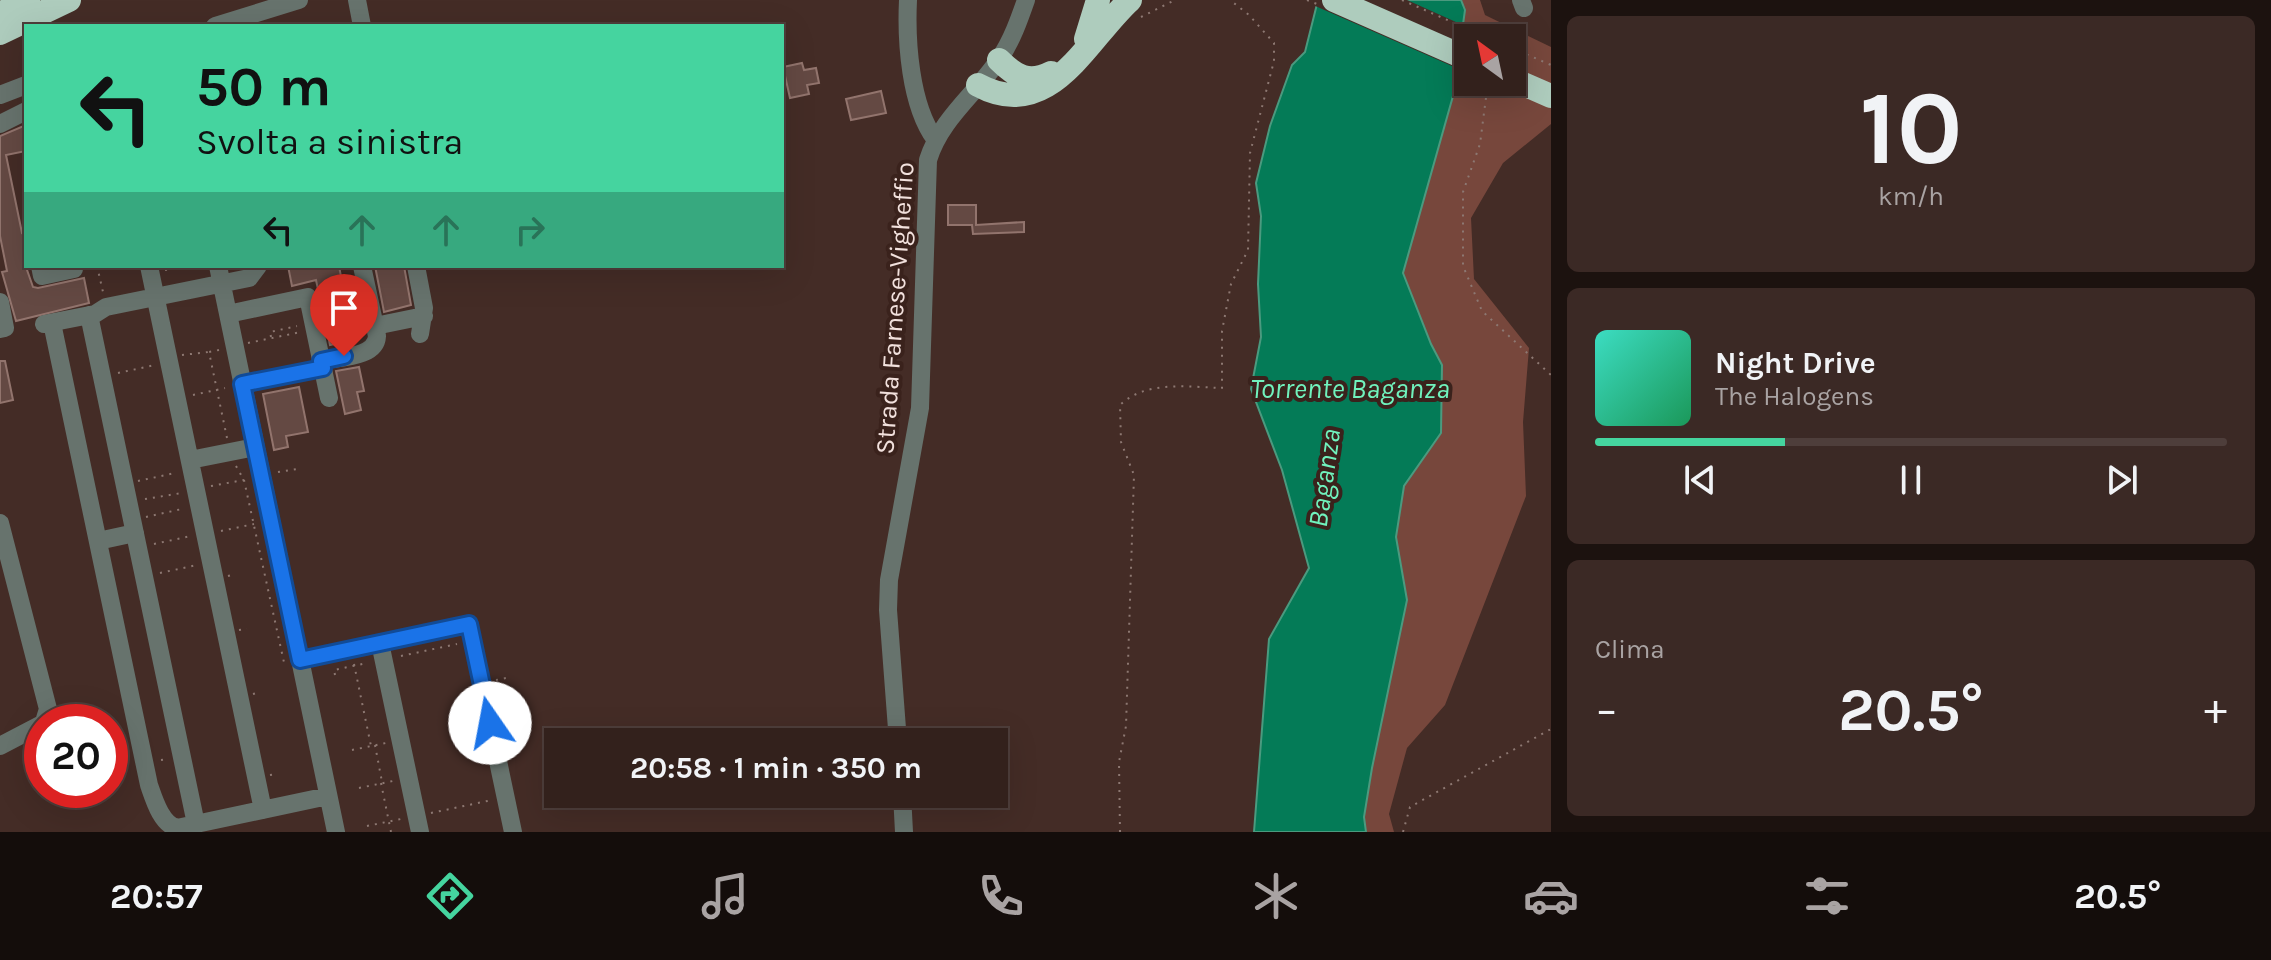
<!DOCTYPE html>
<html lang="it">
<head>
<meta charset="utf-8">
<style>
	:root { --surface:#33211c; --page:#3b2925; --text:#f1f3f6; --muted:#a9a3a3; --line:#4e3e3b; --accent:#45d49f }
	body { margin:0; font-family:Karla,sans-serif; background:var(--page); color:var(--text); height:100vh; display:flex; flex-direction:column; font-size:30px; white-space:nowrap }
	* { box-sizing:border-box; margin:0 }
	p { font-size:26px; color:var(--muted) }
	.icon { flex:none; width:44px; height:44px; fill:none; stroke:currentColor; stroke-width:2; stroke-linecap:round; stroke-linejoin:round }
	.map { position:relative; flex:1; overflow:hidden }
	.sheet { display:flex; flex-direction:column; gap:16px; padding:16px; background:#1c120f; width:720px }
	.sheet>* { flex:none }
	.guide { position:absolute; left:24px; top:24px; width:760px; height:244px; border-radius:0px; box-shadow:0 8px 32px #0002,0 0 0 2px var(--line); background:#45d49f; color:#111; overflow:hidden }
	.needle { width:52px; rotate:327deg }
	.controls { position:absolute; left:1454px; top:24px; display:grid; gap:16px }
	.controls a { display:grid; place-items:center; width:72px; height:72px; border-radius:0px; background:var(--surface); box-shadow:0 8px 32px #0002,0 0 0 2px var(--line); font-size:40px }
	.speed { position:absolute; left:24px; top:704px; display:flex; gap:16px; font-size:40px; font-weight:700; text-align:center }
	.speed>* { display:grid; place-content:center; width:104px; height:104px; border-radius:50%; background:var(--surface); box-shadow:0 8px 32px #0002,0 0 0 2px var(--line); line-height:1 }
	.speed .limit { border:12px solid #d22; background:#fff; color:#111 }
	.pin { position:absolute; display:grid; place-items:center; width:68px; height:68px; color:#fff; margin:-82px -34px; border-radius:50% 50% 50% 0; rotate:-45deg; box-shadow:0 0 8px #0007 }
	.pin .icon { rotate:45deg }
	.me { position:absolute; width:88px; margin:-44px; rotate:348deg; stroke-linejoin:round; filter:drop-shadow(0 0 6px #0008) }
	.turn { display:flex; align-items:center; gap:28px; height:168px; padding:0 40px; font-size:36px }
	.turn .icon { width:104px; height:104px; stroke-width:2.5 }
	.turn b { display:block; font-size:56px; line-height:68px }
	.lanes { display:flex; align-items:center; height:76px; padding:0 40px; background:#0003; justify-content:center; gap:40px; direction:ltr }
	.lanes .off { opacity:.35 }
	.big { font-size:60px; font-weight:700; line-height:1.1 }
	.sheet .card { flex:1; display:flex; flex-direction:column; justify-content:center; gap:12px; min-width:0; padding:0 28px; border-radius:12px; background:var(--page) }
	.sheet .dial { align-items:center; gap:0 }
	.dial b { font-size:104px; line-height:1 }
	.song { display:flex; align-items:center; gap:24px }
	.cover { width:96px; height:96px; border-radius:12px; background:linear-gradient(135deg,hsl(170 70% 55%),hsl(150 70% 35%)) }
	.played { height:8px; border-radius:4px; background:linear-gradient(90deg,var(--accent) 30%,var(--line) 30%) }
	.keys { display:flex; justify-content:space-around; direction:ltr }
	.heat { display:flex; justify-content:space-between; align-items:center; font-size:44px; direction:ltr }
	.trip { position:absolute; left:544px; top:728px; width:464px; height:80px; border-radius:0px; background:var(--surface); box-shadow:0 8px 32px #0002,0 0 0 2px var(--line); font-weight:700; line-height:80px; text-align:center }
	.tab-bar { display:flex; height:128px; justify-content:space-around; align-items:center; background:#140d0b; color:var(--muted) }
	.tab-bar .icon { width:56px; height:56px }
	.tab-bar .active { color:var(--accent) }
	.tab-bar b { font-size:36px; color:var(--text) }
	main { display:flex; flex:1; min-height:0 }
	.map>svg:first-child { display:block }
	.green { fill:#77473c; fill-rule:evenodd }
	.water { fill:#047b57; stroke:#4b9a7f; stroke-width:2 }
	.pier { fill:#442c26 }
	.building { fill:#644943; stroke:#92746d; stroke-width:2 }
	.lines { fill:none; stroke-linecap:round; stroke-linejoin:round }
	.path { stroke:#8d7872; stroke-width:2; stroke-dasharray:2 6; stroke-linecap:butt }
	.minor { stroke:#67736d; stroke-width:18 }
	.highway { stroke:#aeccbd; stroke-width:24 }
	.route-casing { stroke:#114b97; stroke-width:20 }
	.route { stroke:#1a73e8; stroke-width:14 }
	.labels { text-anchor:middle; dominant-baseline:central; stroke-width:8; stroke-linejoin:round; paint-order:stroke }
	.street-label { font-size:26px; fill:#f2e1dd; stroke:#3a221c }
	.water-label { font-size:28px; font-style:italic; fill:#70f2bd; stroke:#3a221c }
</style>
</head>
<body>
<main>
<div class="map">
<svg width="1551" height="832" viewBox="0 0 1551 832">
	<rect width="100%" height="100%" fill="#442c26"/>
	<!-- green -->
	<path class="green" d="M 1461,0 L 1480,0 L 1485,15 L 1551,47 L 1551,124 L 1503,163 L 1471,218 L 1474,279 L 1529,348 L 1523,422 L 1526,496 L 1445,705 L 1407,748 L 1389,814 L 1394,832 L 1366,832 L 1364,817 L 1372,768 L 1407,600 L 1396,537 L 1404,485 L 1441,433 L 1442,365 L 1431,344 L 1403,273 L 1453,96 L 1465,10 ZM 1468,38 L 1512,38 L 1512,82 L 1468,82 Z"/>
	<!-- water -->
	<path class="water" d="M 1318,0 L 1461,0 L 1465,10 L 1453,96 L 1403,273 L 1431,344 L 1442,365 L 1441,433 L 1404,486 L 1396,537 L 1407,600 L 1372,768 L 1364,817 L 1366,832 L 1254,832 L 1269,639 L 1309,568 L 1282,470 L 1251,389 L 1261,337 L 1258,284 L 1261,216 L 1256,183 L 1270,126 L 1292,65 L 1305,52 Z"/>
	<!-- pier -->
	<path class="pier" d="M 1314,0 L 1407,0 L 1467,27 L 1461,70 L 1313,5 Z"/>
	<!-- building -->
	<path class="building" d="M 802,63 L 804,70 L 816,68 L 819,83 L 807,85 L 809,94 L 790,98 L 783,67 Z
		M 881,91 L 886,113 L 851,120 L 846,99 Z
		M 26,125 L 26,151 L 6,155 L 22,233 L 26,232 L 26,267 L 33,287 L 38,288 L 84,278 L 89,303 L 16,321 L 2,272 L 7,271 L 0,236 L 0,136 Z
		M 948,205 L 976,205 L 976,225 L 1024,222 L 1024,232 L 973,234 L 972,225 L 948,225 Z
		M 288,266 L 339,266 L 353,340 L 330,345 L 316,280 L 292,286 Z
		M 375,266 L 404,266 L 411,305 L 384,312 Z
		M 0,361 L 5,361 L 13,400 L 0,403 Z
		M 359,367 L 364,391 L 357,392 L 361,410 L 345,414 L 336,371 Z
		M 299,387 L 308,432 L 286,436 L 288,447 L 274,450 L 263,394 Z"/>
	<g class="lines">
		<!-- path -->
		<path class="path" d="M 1307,0 L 1317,4
			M 1402,0 L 1488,38
			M 1141,17 L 1175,0
			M 1512,48 L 1551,65
			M 1488,82 L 1480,144 L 1463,192 L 1463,266 L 1482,311 L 1551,375
			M 26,186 L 26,199
			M 97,266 L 103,292
			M 165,270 L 172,269 L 172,266
			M 271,337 L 270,332 L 297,326
			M 248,343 L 301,332
			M 219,350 L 209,352 L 227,438
			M 182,355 L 209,352
			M 118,373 L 155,365
			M 193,395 L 225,388
			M 236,466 L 244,480 L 285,667
			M 278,472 L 297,469
			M 138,481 L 175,473
			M 211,486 L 244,480
			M 145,499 L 182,493
			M 146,517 L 182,509
			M 221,531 L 254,524
			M 154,544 L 191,536
			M 160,573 L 197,565
			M 228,576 L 235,574
			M 239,630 L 247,629
			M 401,656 L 457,644
			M 354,664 L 371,746
			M 335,675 L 334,670 L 367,663
			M 496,680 L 506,678
			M 253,694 L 260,692
			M 375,745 L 382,782
			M 352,750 L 386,743
			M 161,760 L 168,759
			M 270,775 L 277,774
			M 381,783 L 391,832
			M 359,788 L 393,781
			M 431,813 L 492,800
			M 367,826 L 401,819
			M 1120,832 L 1119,762 L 1126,726 L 1134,475 L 1121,442 L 1120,405 C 1146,380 1189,387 1222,388 L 1222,331 L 1231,284 L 1248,250 L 1250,153 L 1274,61 L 1274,43 L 1249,15 L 1230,0
			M 1403,832 L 1410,807 L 1551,729"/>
		<!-- minor -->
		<path class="minor" d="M 357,0 L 362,26
			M 908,0 C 906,41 910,105 935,139
			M 1521,0 L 1524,8
			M 215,26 L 299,0
			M 0,95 L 26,85
			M 0,124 L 26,111
			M 40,266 L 42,276 L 74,269 L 74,266
			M 149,266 L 263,810
			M 218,266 L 336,832
			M 416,266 L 424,308 L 420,334
			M 0,302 L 5,328 L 0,329
			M 228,314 L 308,297 L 329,398
			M 89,315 L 196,824
			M 52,323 L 149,785 C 154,799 161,824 177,828 L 328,796
			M 44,324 L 95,314 L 106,307 L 249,278 L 258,266
			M 375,326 L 424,316
			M 321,361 C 339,357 376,358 377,336 L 362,266
			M 242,384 L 323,368
			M 190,460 L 255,447
			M 0,523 L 48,709 L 44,722
			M 98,541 L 135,533
			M 380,643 L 420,832
			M 300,660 L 469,624 L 513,832
			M 898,742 L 888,610 L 889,580 L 920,408 L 928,160 C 941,118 976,94 1000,58 C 1012,40 1019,20 1026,0
			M 0,746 L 42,724
			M 902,794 L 904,832"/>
		<!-- highway -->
		<path class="highway" d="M 1334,0 L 1468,59
			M 0,14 L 28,0
			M 0,33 L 69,0
			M 1086,39 L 1098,0
			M 999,60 C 1016,77 1029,84 1051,73
			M 1512,79 L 1551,96
			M 978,85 C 1050,124 1086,40 1130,0"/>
	</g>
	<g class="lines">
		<!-- route casing -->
		<g class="route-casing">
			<path id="route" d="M 344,356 L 321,361 L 323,368 L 242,384 L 300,660 L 469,624 L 490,723"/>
		</g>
		<!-- route -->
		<use href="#route" class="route"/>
	</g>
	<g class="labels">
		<!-- street labels -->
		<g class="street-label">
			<text transform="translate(895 308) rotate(-86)">Strada Farnese-Vigheffio</text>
		</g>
		<!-- water labels -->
		<g class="water-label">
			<text x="1350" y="388">Torrente Baganza</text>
			<text transform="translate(1324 478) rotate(-82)">Baganza</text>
		</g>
	</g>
</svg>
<div class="controls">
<a><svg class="needle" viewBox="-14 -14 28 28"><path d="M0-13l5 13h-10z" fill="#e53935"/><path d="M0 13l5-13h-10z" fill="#a9a3a3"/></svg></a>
</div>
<div class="speed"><div class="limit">20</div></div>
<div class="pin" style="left:344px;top:356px;background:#d93025"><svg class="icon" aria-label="arrive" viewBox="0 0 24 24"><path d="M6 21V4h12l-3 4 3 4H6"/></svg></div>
<svg class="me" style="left:490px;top:723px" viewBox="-20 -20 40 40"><circle r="19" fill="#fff"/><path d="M0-13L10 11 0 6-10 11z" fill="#1a73e8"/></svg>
<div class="trip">20:58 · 1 min · 350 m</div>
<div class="guide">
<div class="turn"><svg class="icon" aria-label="left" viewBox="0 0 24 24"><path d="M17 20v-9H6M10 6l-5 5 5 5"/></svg><div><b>50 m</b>Svolta a sinistra</div></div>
<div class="lanes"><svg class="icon" aria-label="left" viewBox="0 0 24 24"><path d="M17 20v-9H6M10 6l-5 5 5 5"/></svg><svg class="icon off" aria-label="ahead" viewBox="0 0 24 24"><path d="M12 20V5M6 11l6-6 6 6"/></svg><svg class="icon off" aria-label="ahead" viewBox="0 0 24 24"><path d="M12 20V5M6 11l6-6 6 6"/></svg><svg class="icon off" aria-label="right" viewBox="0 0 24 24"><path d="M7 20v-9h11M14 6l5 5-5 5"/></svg></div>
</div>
</div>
<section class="sheet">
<div class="card dial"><b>10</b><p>km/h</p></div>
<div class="card">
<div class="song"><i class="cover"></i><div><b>Night Drive</b><p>The Halogens</p></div></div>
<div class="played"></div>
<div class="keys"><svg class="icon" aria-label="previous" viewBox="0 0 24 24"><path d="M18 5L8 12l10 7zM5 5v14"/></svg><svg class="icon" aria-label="pause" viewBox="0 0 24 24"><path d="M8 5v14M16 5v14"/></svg><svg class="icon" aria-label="next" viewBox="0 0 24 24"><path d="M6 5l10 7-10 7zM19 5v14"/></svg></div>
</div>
<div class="card"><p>Clima</p>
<div class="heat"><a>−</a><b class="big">20.5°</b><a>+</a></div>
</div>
</section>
</main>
<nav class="tab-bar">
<b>20:57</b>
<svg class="icon active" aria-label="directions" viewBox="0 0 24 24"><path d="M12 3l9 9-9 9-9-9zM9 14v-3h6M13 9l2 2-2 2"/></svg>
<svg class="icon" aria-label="music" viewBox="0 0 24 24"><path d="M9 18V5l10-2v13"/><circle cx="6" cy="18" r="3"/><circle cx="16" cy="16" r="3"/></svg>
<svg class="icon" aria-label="phone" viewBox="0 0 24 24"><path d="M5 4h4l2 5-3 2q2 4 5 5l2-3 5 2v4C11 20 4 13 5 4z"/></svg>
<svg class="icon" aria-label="climate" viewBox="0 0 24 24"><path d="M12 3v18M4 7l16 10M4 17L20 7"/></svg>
<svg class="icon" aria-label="car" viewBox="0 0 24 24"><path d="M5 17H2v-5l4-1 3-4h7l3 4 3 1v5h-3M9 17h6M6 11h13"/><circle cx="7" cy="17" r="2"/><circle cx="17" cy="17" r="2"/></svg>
<svg class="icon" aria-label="filters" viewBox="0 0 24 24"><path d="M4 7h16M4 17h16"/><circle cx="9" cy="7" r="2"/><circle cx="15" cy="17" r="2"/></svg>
<b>20.5°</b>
</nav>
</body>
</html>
